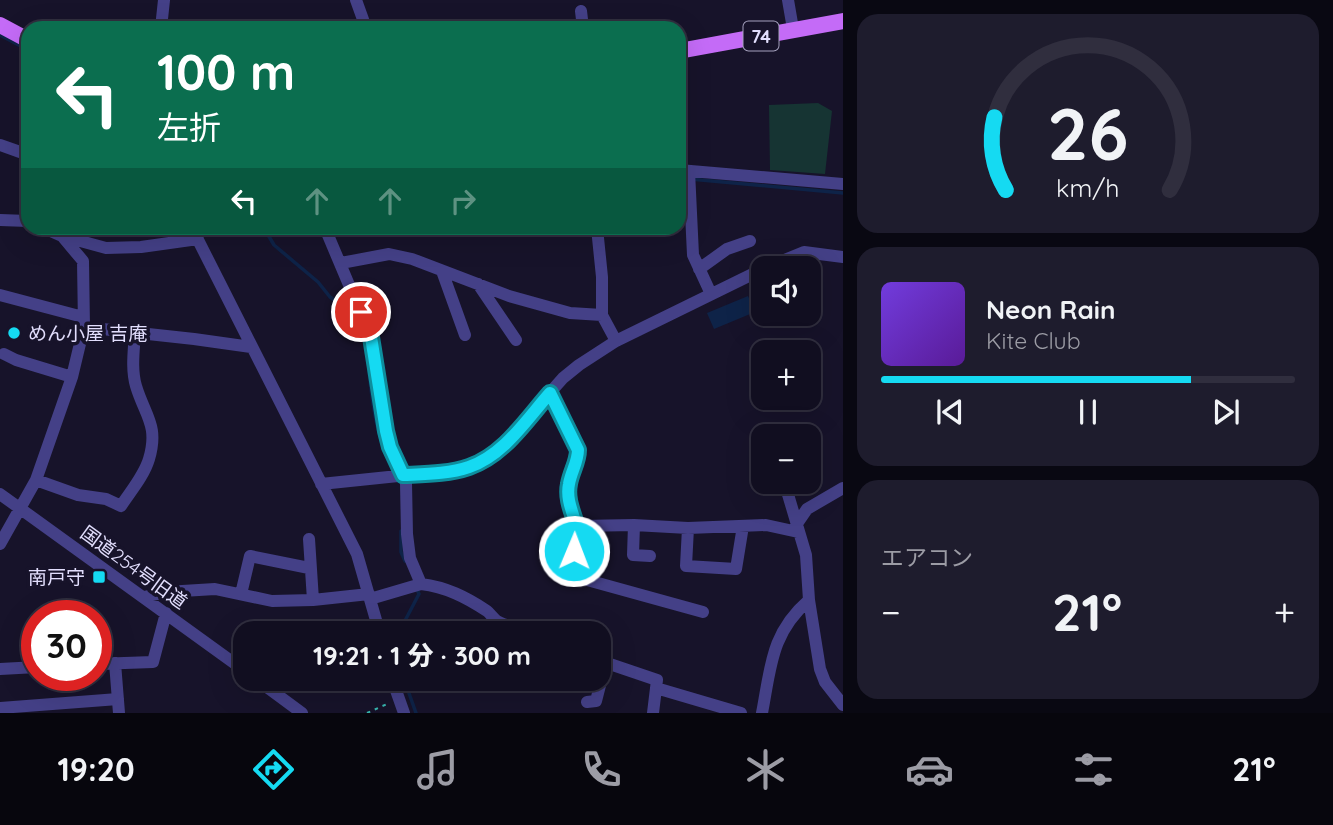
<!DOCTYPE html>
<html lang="ja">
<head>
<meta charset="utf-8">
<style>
	:root { --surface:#110e20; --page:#1e1c2d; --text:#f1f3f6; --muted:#9c9ca5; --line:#302e3e; --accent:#15daf2 }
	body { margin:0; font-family:Quicksand,"Noto Sans JP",sans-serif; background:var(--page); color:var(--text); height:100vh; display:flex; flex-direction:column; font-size:26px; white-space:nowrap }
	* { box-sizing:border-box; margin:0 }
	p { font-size:23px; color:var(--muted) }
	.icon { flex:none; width:38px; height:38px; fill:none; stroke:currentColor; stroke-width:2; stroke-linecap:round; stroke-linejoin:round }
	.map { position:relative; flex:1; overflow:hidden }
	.sheet { display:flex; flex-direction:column; gap:14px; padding:14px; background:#090812; width:490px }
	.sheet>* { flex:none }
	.banner { position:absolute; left:21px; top:21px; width:665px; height:214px; border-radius:21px; box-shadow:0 7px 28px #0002,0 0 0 2px var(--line); background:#0b6e4f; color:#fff; overflow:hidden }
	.buttons { position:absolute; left:751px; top:256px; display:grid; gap:14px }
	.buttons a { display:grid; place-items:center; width:70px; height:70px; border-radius:14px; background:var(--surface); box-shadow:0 7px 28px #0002,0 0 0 2px var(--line); font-size:35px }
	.speed { position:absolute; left:21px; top:600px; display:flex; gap:14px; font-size:35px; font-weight:700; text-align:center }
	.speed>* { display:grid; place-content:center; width:91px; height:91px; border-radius:50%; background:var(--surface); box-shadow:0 7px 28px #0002,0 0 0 2px var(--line); line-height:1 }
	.speed .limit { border:10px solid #d22; background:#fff; color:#111 }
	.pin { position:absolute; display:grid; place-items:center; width:60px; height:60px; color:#fff; margin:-30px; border:4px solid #fff; border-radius:50%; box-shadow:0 2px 7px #0007 }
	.me { position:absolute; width:77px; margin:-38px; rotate:1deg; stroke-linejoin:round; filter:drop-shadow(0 0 5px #0008) }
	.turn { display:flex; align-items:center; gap:24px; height:147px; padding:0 21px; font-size:32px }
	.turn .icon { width:91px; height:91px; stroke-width:2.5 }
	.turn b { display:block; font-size:49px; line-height:60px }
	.lanes { display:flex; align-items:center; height:66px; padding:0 21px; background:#0003; justify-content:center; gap:35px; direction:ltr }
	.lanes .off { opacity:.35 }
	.big { font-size:52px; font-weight:800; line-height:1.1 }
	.sheet .widget { flex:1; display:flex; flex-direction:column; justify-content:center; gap:10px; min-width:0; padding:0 24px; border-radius:21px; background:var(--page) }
	.sheet .dial { align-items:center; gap:0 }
	.dial svg { height:182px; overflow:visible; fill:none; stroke:var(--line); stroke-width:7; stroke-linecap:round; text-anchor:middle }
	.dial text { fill:var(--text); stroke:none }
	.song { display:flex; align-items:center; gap:21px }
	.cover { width:84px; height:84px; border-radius:10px; background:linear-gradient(135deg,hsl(260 70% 55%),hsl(270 70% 35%)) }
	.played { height:7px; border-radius:4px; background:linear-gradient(90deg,var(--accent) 75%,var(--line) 75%) }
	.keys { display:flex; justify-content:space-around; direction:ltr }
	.heat { display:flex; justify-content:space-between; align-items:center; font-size:38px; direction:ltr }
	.trip { position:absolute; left:233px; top:621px; width:378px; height:70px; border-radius:21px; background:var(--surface); box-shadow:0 7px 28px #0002,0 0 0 2px var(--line); font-weight:800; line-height:70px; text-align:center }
	.menu { display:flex; height:112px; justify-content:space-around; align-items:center; background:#07060d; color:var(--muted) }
	.menu .icon { width:49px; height:49px }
	.menu .current { color:var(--accent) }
	.menu b { font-size:32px; color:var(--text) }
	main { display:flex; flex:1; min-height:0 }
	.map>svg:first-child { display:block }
	.green { fill:#163433 }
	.water { fill:#0e2348 }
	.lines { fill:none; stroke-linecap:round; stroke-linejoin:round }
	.stream { stroke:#0e2348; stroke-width:3.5 }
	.path { stroke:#38b7b0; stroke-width:2; stroke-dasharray:3.5 5; stroke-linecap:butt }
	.minor { stroke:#444087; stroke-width:12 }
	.major { stroke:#c46bf7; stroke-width:16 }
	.route-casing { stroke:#0e8e9d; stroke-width:18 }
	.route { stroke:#15daf2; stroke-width:12 }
	.poi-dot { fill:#15daf2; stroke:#17132a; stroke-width:2.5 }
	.labels { text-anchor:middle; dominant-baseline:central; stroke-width:7; stroke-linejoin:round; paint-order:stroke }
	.shield { fill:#17132a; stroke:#a5a1be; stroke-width:2 }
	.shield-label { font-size:18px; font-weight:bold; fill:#e2defd }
	.poi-label { font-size:19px; fill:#e2defd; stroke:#17132a; text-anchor:start }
	.street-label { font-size:19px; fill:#e2defd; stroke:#17132a }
</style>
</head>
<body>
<main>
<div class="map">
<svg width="843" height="713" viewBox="0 0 843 713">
	<rect width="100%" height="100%" fill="#17132a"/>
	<!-- green -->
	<path class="green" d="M 818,103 L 832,111 L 825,174 L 770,170 L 769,105 Z"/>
	<!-- water -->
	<path class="water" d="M 748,296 L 755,312 L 714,329 L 707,313 Z"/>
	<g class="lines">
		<!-- stream -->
		<path class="stream" d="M 0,35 L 28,50
			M 679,178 L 843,193
			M 264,228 L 274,245 L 318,282 L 330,297 L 355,315
			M 368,358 C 370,388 376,441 392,466
			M 401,531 L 401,552 L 405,561
			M 398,634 L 419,594 L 416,587
			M 404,679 L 416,713"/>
		<!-- path -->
		<path class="path" d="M 367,713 L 387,704"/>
		<!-- minor -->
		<path class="minor" d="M 356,0 L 365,25
			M 788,0 L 793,29
			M 581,11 L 583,28
			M 161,28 L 164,0
			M 0,145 L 20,152
			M 679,170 L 843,184
			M 689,171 L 693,255 L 711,294
			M 0,220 L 28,221
			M 192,228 L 357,554 L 380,634
			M 325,228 L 371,337 L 386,431 L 390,448 L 406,483 L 407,534 L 410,558 L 421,584 C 446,587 466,597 487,611 C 491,614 494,620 499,622 C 513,631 532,623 546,634
			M 597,228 L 602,277 L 602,315 L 616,341
			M 62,236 L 106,248 L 141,247 L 198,239
			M 341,263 L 389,254 L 412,259 L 509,296 L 570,313 L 602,315
			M 765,268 L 804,252 L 843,257
			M 699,269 L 727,249 L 750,241
			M 442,271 L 465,335
			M 478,284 L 516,340
			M 0,295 L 83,317
			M 84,327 L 194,339 L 251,347
			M 4,354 L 16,360 L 72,377
			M 550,393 L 578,450 C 578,461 573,468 570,478 C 566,494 572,509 576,524 L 579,526 L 569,575 L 703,612
			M 36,480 L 78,495 L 106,499 L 121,506 C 130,492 144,476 149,459 C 159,425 145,416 136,386 C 131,369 134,350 135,332
			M 784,481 L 806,555 L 809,600 L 820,669 L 825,682 L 843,705
			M 321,484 L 456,470 L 482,461 L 493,455 L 507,441 L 563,378 L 579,365 L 616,341 L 763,269
			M 0,494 L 245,671
			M 634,525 L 633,555 L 650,556
			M 796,525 L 807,509 L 843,488
			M 579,526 L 634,525 L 688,528 L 766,525 L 798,532
			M 688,528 L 686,566 L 736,569 L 743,526
			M 309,539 L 313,600
			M 0,544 L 36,480 L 72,377 L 84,327 L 83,261 L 62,236 L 44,228
			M 241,594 L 250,556 L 309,568
			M 144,597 L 166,592 L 215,589 L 272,601 L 313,600 L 369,594
			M 370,599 L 421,584
			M 598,660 L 657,680 L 653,713
			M 115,663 L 119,713
			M 96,664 L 153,662 L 166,613
			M 0,669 L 37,667
			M 256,679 L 302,713
			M 392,679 L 404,713
			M 656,688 L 741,713
			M 587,702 L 596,701 L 606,662
			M 0,708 L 118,699
			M 762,713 C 771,666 771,633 809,600"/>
		<!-- major -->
		<path class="major" d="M 0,25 L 28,40
			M 679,51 L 843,21"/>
	</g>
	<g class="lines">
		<!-- route casing -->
		<g class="route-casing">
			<path id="route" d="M 361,312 L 371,337 L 386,431 L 390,447 L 403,475 C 425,474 449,474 469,467 C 504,455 526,420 550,393 L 578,450 C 578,462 571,472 569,484 C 566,498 572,511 576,524 L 579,526 L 574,551"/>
		</g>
		<!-- route -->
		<use href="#route" class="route"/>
	</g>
	<!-- markers -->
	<g class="poi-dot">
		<circle cx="14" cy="333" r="7"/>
		<rect x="92" y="570" width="14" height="14" rx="3.5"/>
	</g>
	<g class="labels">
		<!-- shield labels -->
		<rect class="shield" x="743.5" y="21.5" width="35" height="29" rx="5"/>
		<g class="shield-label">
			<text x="761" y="36">74</text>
		</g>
		<!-- poi labels -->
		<g class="poi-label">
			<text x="28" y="333">めん小屋 吉庵</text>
			<text x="85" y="577" text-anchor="end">南戸守</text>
		</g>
		<!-- street labels -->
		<g class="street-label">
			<text transform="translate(134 567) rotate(36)">国道254号旧道</text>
		</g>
	</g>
</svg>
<div class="buttons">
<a><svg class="icon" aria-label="sound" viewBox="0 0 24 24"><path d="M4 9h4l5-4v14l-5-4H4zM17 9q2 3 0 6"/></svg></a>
<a>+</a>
<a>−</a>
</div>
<div class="speed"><div class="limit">30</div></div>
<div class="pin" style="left:361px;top:312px;background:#d93025"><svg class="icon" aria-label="arrive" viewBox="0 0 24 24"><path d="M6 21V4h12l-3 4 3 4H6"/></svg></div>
<svg class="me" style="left:574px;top:551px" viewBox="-20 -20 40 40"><circle r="17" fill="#15daf2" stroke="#fff" stroke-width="3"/><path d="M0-11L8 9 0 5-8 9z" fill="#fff"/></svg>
<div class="trip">19:21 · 1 分 · 300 m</div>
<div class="banner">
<div class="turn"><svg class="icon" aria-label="left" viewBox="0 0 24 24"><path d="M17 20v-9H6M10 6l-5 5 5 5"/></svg><div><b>100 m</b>左折</div></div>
<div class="lanes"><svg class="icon" aria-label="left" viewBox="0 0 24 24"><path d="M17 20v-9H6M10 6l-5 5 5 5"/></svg><svg class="icon off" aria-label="ahead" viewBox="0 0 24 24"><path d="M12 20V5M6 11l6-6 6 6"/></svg><svg class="icon off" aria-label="ahead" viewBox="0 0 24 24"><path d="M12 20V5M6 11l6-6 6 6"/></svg><svg class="icon off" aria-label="right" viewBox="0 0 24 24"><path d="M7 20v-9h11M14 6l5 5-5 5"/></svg></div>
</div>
</div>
<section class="sheet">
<div class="widget dial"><svg viewBox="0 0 100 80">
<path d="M14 69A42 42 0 1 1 86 69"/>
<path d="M14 69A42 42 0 0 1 9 37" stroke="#15daf2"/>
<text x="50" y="56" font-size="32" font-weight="700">26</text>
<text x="50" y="72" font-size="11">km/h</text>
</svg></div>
<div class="widget">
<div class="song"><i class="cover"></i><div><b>Neon Rain</b><p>Kite Club</p></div></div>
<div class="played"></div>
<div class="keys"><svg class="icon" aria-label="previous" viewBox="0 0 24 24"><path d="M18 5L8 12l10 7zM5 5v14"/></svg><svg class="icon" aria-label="pause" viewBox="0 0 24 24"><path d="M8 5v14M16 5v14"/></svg><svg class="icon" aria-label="next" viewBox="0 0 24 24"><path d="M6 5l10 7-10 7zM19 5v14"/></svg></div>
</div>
<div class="widget"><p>エアコン</p>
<div class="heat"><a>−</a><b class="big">21°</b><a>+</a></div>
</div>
</section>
</main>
<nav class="menu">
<b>19:20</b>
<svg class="icon current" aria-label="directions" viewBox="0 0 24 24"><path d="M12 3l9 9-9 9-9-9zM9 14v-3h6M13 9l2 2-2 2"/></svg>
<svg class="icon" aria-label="music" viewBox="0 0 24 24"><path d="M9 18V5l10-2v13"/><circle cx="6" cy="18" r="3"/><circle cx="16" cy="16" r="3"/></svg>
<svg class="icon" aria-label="phone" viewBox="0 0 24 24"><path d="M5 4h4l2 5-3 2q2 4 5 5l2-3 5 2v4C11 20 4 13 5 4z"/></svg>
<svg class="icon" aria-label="climate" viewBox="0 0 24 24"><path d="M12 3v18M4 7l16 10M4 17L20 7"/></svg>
<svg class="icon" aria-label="car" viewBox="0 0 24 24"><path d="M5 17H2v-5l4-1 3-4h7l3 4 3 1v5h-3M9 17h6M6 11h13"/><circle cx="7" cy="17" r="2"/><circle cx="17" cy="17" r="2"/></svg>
<svg class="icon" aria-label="filters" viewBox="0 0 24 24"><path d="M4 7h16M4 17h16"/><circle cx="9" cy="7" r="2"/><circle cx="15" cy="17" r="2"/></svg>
<b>21°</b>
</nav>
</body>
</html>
